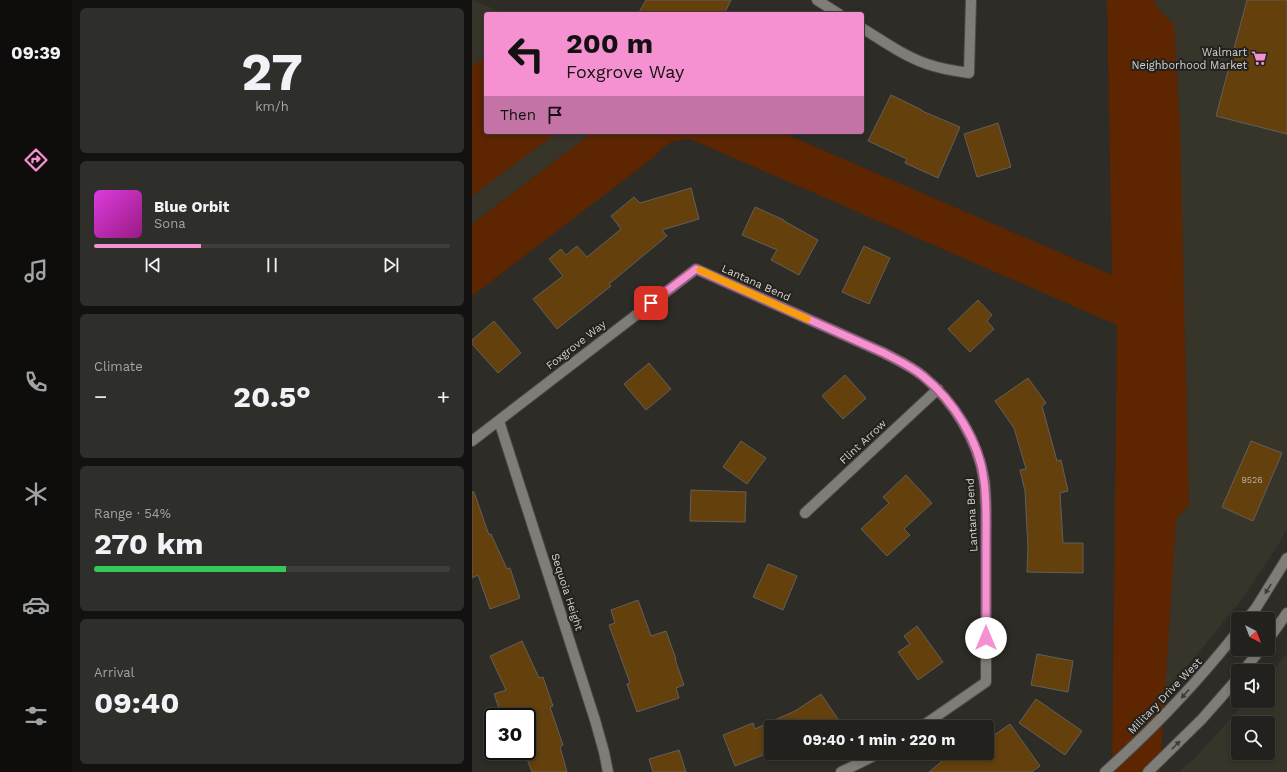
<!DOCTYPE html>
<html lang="en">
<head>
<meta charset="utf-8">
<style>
	:root { --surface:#22211d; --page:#2e2e2a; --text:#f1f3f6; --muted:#a2a3a4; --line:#3f3e3b; --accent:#f590d1 }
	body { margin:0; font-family:"Work Sans",sans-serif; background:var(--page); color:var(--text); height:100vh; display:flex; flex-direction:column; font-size:15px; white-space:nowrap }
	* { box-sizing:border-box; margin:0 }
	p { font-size:13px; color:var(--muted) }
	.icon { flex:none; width:22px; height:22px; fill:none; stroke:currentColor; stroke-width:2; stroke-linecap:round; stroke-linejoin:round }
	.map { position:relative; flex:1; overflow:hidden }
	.side { display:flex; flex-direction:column; gap:8px; padding:8px; background:#131210; width:400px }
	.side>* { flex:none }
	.hud { position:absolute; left:12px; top:12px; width:380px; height:122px; border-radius:4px; box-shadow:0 2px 6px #0003,0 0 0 1px var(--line); background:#f590d1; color:#111; overflow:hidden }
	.needle { width:26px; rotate:138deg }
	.fabs { position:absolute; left:759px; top:612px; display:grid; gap:8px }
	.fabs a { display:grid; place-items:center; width:44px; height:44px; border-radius:4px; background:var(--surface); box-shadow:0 2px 6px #0003,0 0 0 1px var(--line); font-size:20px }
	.speed { position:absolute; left:12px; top:708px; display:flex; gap:8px; font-size:20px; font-weight:700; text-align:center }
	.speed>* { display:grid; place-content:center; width:52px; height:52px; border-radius:50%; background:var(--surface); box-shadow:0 2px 6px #0003,0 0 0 1px var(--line); line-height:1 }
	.speed .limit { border:2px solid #111; border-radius:6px; background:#fff; color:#111 }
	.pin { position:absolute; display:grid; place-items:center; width:34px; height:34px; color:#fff; margin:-17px; border-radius:8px; box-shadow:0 2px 6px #0006 }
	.me { position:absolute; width:44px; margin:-22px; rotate:0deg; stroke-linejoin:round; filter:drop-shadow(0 0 3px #0008) }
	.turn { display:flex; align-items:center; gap:14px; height:84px; padding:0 16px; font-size:18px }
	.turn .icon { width:52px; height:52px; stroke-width:2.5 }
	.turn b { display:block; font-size:28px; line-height:34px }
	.then { display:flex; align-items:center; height:38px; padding:0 16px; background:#0003; gap:8px; font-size:15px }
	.big { font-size:30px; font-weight:700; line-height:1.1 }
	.side .card { flex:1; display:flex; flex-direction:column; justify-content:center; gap:6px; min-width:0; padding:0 14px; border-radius:6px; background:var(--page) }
	.side .dial { align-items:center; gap:0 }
	.dial b { font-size:52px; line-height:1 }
	.song { display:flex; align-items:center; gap:12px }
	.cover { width:48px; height:48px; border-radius:6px; background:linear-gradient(135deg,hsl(300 70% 55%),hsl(310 70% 35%)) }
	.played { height:4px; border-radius:2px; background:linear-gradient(90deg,var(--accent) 30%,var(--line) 30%) }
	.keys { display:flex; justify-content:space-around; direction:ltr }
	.heat { display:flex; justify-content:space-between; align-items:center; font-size:22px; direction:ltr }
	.charge { height:6px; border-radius:3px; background:linear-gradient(90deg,#34c759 54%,var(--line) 0) }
	.trip { position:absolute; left:292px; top:720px; width:230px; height:40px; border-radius:4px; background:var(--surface); box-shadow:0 2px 6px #0003,0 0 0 1px var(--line); font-weight:700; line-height:40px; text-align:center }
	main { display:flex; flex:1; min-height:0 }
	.dock { display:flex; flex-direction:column; width:72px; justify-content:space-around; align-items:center; background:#0e0d0c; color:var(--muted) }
	.dock .icon { width:28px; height:28px }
	.dock .selected { color:var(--accent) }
	.dock b { font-size:18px; color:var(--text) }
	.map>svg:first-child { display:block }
	.built { fill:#37342a; fill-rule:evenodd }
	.green { fill:#5d2500 }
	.building { fill:#63400c; stroke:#635f5b }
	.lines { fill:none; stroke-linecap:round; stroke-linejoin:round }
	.street-casing { stroke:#4a4945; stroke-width:12 }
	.secondary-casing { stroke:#4a4945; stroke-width:12 }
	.street { stroke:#7f7d78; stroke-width:10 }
	.secondary { stroke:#7f7d78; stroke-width:10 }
	.oneway { fill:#3f3d39 }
	.route-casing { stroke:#9f5e88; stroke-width:10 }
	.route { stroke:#f590d1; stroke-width:7 }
	.slow { stroke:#f59e0b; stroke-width:7 }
	.labels { text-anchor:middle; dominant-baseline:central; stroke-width:4; stroke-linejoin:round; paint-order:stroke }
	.number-label { font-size:9px; fill:#b6ad9e }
	.poi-label { font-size:11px; fill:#d2d1ce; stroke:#23221e; text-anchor:end }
	.street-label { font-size:11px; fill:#d2d1ce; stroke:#23221e }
</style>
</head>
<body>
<main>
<nav class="dock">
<b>09:39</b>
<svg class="icon selected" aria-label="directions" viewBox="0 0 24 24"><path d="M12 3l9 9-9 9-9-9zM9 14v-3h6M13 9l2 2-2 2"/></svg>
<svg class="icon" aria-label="music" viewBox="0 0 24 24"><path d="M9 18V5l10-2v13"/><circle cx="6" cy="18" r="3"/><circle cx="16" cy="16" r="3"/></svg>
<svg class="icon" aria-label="phone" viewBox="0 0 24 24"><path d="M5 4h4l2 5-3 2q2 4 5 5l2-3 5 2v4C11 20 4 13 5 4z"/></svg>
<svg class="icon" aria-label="climate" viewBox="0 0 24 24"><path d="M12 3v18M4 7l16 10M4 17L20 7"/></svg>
<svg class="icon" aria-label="car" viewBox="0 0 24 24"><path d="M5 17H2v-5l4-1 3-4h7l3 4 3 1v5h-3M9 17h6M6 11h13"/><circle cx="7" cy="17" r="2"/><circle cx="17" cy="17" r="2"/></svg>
<svg class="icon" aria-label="filters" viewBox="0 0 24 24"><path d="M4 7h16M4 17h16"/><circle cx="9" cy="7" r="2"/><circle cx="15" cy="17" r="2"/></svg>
</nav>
<section class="side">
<div class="card dial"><b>27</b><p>km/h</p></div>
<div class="card">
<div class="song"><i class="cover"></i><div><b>Blue Orbit</b><p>Sona</p></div></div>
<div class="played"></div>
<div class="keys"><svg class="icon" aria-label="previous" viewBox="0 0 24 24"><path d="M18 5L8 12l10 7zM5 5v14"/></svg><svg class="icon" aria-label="pause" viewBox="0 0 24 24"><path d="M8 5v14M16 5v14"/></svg><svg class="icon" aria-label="next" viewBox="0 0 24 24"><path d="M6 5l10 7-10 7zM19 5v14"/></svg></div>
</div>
<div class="card"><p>Climate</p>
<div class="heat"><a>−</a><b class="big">20.5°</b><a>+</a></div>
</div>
<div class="card"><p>Range · 54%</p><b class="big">270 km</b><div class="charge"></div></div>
<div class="card"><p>Arrival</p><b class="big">09:40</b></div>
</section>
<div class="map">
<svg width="815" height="772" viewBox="0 0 815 772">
	<rect width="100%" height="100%" fill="#2d2c27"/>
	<!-- built -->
	<path class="built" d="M 0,0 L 35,14 L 14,14 L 14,132 L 121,132 L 0,224 Z
		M 678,0 L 815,0 L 815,529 L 806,545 L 770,599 L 728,651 L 680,705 Z
		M 815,653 L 815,772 L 707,772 L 723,758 L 774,701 L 796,701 L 796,677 ZM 766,723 L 796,723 L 796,753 L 766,753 Z"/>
	<!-- green -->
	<path class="green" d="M 635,0 L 682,0 L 686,9 L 702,25 L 708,129 L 717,505 L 704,519 L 688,772 L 640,772 L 645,325 L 218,139 C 198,140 195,143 182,157 L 0,296 L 0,224 L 121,132 L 309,132 L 640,275 Z
		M 14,56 L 14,132 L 86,132 L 0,196 L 0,67 Z"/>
	<!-- building -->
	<path class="building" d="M 174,0 L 259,0 L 252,14 L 166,14 Z
		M 775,0 L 815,0 L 815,134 L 744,116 Z
		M 419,95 L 450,110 L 450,111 L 488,127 L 466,178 L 433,163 L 435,159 L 396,141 Z
		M 526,123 L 539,167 L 505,177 L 492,134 Z
		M 219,188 L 227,219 L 190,230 L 195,236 L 137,284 L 139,286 L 85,329 L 61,299 L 91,276 L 77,259 L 89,249 L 94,255 L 105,246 L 115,257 L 149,229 L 139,216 L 162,197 L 168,203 Z
		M 283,207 L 312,220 L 312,221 L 346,240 L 327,275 L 299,260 L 305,250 L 270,235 Z
		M 392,246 L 418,258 L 397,304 L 370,292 Z
		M 506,300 L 520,315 L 515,321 L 522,329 L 498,352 L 476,329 Z
		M 22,321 L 49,353 L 26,373 L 0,344 L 0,340 Z
		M 177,363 L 199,389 L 174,410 L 152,384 Z
		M 373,375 L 394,398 L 371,419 L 350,396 Z
		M 556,378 L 574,403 L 570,406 L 585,461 L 589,460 L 596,491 L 588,493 L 591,543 L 611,543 L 611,573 L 555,572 L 556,548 L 553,491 L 548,470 L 554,469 L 542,428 L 523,401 Z
		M 269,441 L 294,458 L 275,484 L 251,467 Z
		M 779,441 L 810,453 L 781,521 L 750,507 Z
		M 434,475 L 460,503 L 432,529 L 438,535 L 415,556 L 389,529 L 417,503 L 411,497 Z
		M 219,490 L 274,492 L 273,522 L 218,521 Z
		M 0,492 L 2,492 L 17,535 L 19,534 L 35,569 L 38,568 L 48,598 L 18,609 L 6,575 L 0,578 Z
		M 296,564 L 325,576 L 311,610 L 281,597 Z
		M 166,600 L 179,636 L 194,631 L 204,659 L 203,659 L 212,685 L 204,688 L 207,698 L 165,712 L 155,684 L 158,683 L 137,625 L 143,623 L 139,610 Z
		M 445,626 L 471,662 L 446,680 L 426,652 L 438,644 L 432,636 Z
		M 50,641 L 67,678 L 71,677 L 81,706 L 78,707 L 91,745 L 88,747 L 95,772 L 60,772 L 55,759 L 55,717 L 30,717 L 22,694 L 34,690 L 18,656 Z
		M 565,654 L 601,661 L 596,692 L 559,685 Z
		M 349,694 L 370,725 L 365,727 L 299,727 L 299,752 L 263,766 L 251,735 L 281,723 L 283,729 L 323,711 Z
		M 564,699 L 610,731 L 593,755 L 547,723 Z
		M 538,724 L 568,766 L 560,772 L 457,772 L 480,753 L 515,753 L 515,740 Z
		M 207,750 L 214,772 L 181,772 L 177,759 Z"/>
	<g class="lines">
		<!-- street casing -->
		<g class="street-casing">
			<path id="street" d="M 345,0 L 367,14
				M 390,28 C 411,41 432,56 455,64 C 469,69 483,71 497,73 L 499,0
				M 27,421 L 123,720 L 132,752 L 136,772
				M 0,441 L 224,269 L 412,353 C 425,360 439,366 451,376 C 482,402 505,439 512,479 C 514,488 513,497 514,506 L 514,682 L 449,727
				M 333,513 L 466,389
				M 369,772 L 408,753"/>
		</g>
		<!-- secondary casing -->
		<g class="secondary-casing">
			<path id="secondary" d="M 775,619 L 784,608 L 815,558
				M 796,640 L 815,613
				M 771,671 L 789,649
				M 633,772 C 682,728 725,683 766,631
				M 676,772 L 730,719 L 766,678"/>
		</g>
		<!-- street -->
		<use href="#street" class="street"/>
		<!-- secondary -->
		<use href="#secondary" class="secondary"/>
	</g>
	<!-- one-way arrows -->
	<defs><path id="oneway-solid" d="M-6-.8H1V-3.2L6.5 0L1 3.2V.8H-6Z"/></defs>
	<g class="oneway">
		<use href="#oneway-solid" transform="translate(796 589) rotate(122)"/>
		<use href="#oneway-solid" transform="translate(713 694) rotate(132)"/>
		<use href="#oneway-solid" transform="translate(704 745) rotate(-45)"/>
	</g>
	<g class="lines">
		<!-- route casing -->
		<g class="route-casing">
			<path id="route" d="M 179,303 L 224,269 L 412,353 C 425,360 439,366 451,376 C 481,400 508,442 512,481 C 515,502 514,523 514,544 C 514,576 514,607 514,638"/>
		</g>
		<!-- route -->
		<use href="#route" class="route"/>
		<!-- slow -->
		<path class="slow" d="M 228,270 L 335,319"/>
	</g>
	<!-- icons -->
	<defs>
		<g id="supermarket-bare" transform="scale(1.2)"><path d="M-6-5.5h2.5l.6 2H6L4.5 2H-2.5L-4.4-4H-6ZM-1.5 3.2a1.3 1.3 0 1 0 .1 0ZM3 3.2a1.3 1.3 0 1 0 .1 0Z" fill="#f590d1" stroke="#23221e" stroke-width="2.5" paint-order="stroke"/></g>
	</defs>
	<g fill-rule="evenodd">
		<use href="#supermarket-bare" x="787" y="58"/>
	</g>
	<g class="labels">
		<!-- number labels -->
		<g class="number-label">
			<text x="780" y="480">9526</text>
		</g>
		<!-- poi labels -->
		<g class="poi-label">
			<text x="775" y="52">Walmart<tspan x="775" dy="13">Neighborhood Market</tspan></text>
		</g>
		<!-- street labels -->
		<g class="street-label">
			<text transform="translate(284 283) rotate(24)">Lantana Bend</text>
			<text transform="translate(104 345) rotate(-38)">Foxgrove Way</text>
			<text transform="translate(391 442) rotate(-43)">Flint Arrow</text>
			<text transform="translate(500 515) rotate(-93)">Lantana Bend</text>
			<text transform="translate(95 592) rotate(72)">Sequoia Height</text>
			<text transform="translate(693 696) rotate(-46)">Military Drive West</text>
		</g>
	</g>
</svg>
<div class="fabs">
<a><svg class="needle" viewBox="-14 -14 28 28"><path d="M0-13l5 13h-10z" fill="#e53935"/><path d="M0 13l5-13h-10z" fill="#a2a3a4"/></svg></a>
<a><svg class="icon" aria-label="sound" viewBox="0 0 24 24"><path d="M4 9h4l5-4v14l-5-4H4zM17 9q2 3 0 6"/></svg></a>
<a><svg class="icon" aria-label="search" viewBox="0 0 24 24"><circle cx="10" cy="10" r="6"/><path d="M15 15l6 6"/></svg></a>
</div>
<div class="speed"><div class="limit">30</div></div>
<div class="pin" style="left:179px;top:303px;background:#d93025"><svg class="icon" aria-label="arrive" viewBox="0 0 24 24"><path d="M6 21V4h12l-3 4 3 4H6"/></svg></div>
<svg class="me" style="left:514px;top:638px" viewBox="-20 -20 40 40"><circle r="19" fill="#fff"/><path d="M0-13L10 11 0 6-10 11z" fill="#f590d1"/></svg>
<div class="trip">09:40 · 1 min · 220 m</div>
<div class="hud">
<div class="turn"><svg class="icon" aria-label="left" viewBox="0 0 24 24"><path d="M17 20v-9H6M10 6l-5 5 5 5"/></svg><div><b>200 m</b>Foxgrove Way</div></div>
<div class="then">Then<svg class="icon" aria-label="arrive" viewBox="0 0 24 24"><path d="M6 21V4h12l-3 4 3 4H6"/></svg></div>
</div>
</div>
</main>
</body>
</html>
